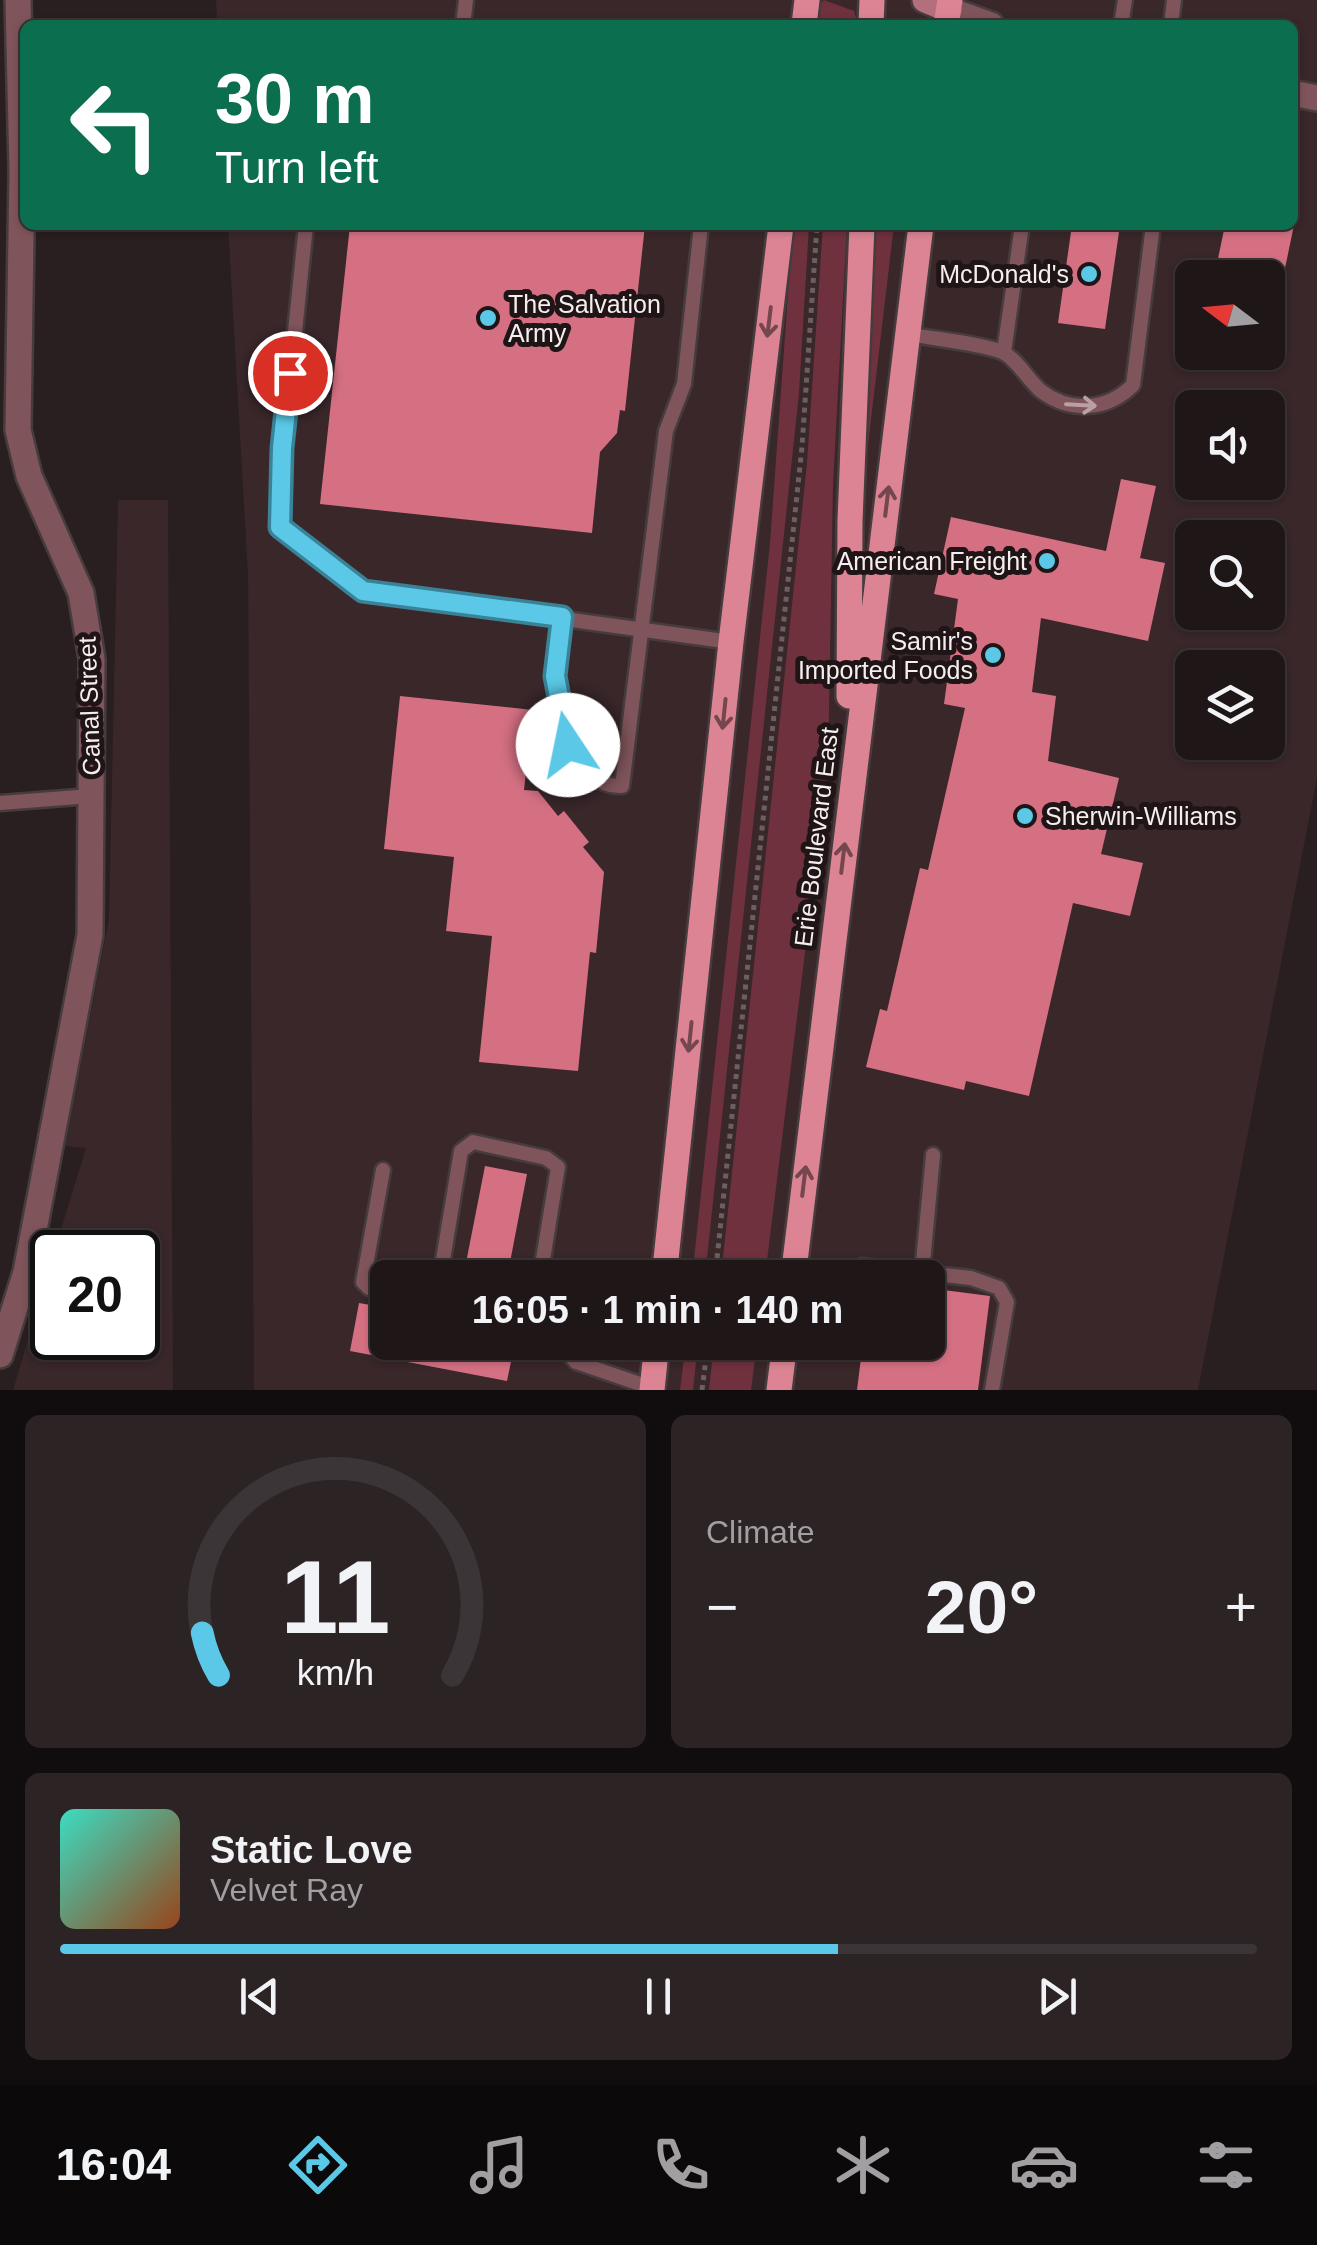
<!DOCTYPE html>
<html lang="en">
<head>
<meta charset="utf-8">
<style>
	:root { --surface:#1f1618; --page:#2c2325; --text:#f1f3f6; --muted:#a19fa2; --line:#3c3537; --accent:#5ac8e6 }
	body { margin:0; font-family:Arial,sans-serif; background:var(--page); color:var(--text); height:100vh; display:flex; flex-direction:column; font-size:38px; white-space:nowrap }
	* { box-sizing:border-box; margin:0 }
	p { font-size:32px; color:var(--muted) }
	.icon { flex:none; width:55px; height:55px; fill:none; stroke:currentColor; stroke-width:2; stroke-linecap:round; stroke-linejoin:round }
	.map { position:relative; height:1390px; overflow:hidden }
	.drawer { display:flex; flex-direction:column; gap:25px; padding:25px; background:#110c0d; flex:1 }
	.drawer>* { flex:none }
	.hud { position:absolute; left:20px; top:20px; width:1278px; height:210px; border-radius:15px; box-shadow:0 2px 8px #0004,0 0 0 2px var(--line); background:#0b6e4f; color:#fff; overflow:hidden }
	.needle { width:65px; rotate:286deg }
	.fabs { position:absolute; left:1175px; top:260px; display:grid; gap:20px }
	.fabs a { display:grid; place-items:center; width:110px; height:110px; border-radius:15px; background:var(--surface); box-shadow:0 2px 8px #0004,0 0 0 2px var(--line); font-size:50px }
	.speed { position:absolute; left:30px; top:1230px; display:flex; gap:20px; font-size:50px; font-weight:700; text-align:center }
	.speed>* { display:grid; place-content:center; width:130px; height:130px; border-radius:50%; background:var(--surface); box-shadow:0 2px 8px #0004,0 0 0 2px var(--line); line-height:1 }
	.speed .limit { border:5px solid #111; border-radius:15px; background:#fff; color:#111 }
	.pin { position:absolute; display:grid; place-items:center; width:85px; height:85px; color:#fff; margin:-42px; border:5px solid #fff; border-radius:50%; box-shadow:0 2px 10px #0007 }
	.me { position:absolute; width:110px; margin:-55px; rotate:349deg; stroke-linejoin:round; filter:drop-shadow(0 0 8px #0008) }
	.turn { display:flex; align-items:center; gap:35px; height:210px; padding:0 30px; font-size:45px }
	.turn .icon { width:130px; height:130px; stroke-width:2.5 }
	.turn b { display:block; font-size:70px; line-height:85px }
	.big { font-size:75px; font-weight:700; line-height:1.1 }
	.drawer .widget { flex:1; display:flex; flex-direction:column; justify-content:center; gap:15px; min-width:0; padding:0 35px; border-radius:15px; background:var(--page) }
	.drawer .dial { align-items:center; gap:0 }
	.dial svg { height:260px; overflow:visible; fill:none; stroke:var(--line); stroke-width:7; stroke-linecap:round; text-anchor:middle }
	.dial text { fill:var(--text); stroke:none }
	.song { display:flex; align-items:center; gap:30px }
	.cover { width:120px; height:120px; border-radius:15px; background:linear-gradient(135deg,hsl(170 70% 55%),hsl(20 70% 35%)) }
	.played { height:10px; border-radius:5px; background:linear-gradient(90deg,var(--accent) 65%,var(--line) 65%) }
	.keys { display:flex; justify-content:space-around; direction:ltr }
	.heat { display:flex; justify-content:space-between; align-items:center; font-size:55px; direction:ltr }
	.drawer .tiles { flex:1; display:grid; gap:25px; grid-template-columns:1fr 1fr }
	.widget:last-child { grid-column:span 2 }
	.trip { position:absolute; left:370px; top:1260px; width:575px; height:100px; border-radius:15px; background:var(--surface); box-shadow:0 2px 8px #0004,0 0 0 2px var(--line); font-weight:700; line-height:100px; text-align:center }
	.menu { display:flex; height:160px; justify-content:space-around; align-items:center; background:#0c090a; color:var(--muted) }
	.menu .icon { width:70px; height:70px }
	.menu .current { color:var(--accent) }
	.menu b { font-size:45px; color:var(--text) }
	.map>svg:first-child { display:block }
	.built { fill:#39272a; fill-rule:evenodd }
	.green { fill:#70313e }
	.building { fill:#d57083 }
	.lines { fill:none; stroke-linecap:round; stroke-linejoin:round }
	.service-casing { stroke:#463b3d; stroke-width:19 }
	.minor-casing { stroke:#463b3d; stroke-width:30 }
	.tertiary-casing { stroke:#463b3d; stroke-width:30 }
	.secondary-casing { stroke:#463b3d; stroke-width:30 }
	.primary-casing { stroke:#463b3d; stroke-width:30 }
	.path { stroke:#6a6062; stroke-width:5; stroke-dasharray:5 5; stroke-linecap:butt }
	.service { stroke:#7f545b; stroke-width:14 }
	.minor { stroke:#7f545b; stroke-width:25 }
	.tertiary { stroke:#7f545b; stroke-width:25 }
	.secondary { stroke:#b36f7b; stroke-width:25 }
	.primary { stroke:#dc8494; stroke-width:25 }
	.oneway { stroke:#74474f }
	.oneway2 { stroke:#baa0a4 }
	.route-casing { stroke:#3a8296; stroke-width:25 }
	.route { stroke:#5ac8e6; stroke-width:18 }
	.poi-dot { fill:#5ac8e6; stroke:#1f1517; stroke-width:4 }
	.labels { text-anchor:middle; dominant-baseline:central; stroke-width:10; stroke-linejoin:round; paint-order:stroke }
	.poi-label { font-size:25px; fill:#f5edee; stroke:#1f1517; text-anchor:end }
	.street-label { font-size:25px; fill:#f5edee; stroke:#1f1517 }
</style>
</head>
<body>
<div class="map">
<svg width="1317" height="1390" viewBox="0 0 1317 1390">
	<rect width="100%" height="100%" fill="#291e20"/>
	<!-- built -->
	<path class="built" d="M 216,0 L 1317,0 L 1317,778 L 1198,1390 L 254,1390 L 248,576 L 228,225 L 1292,225 L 1292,25 L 217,25 ZM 1192,278 L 1268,278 L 1268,352 L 1192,352 ZM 1192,408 L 1268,408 L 1268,482 L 1192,482 ZM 1192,538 L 1268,538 L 1268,612 L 1192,612 ZM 1192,668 L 1268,668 L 1268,742 L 1192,742 ZM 388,1278 L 928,1278 L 928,1342 L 388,1342 Z
		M 118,500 L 168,500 L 173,1390 L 13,1390 L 52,1258 L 52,1338 L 138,1338 L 138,1252 L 54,1252 L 86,1148 L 65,1146 L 109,919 Z"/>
	<!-- green -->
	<path class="green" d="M 824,0 L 854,11 L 858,25 L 817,25 L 819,5 Z
		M 793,225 L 809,225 L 799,393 L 705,1277 L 692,1278 L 770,543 Z
		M 823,225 L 847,225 L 833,484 L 828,766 L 765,1277 L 721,1277 L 807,463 Z
		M 872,225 L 894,225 L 868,445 L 863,450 Z
		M 686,1343 L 698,1343 L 693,1390 L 680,1390 Z
		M 714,1343 L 757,1343 L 751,1390 L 709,1390 Z"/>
	<!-- building -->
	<path class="building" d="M 350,225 L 645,225 L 625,411 L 620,410 L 617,433 L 600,452 L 592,533 L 320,504 Z
		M 1072,225 L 1120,225 L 1105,329 L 1058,323 Z
		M 1225,225 L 1294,225 L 1283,278 L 1214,278 Z
		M 1121,479 L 1156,486 L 1140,558 L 1165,563 L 1148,641 L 1041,618 L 1032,692 L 1056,696 L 1048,761 L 1119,778 L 1101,854 L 1143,863 L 1130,916 L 1073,903 L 1029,1096 L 966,1081 L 964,1090 L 866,1067 L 880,1009 L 887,1011 L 920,868 L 928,870 L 965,708 L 944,704 L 958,599 L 934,594 L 951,517 L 1106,551 Z
		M 400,696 L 533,710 L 524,790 L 538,791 L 558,816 L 564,811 L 589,842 L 583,847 L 604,872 L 596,953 L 590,952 L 578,1071 L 479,1062 L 492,936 L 446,931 L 454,857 L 384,849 Z
		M 485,1166 L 527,1174 L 507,1278 L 463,1278 Z
		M 928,1288 L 990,1296 L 978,1390 L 857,1390 L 863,1342 L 928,1342 Z
		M 359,1303 L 388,1308 L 388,1342 L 515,1342 L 507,1381 L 350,1351 Z"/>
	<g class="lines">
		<!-- service casing -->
		<g class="service-casing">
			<path id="service" d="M 463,25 L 466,0
				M 1121,25 L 1125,0
				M 1171,25 L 1174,0
				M 306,225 L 283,448 L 280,527 L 363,591 L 731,642
				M 908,334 C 933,339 980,343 1002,352 C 1017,359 1028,380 1041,391 C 1070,413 1107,411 1133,385 L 1153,225
				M 1004,352 L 1022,225
				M 562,617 C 559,636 555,655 555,673 C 555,711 574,789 622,786 L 666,431 L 684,384 L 701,225
				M 0,803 L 91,796
				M 383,1170 L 363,1282 L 369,1288 L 388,1291
				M 922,1273 L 933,1155
				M 440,1278 L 461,1151 L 473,1142 L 546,1158 L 558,1167 L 540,1278
				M 837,1278 L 862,1266 L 971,1278 L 999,1288 L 1007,1302 L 992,1390
				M 558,1342 L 576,1362 L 652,1388"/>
		</g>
		<!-- minor casing -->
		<g class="minor-casing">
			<path id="minor" d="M 0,1355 L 26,1272 L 90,935 L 92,659 L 81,593 L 29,476 L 18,430 L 22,171 L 18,0"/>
		</g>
		<!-- tertiary casing -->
		<g class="tertiary-casing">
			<path id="tertiary" d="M 949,10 L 991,25
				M 1292,93 L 1317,98"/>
		</g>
		<!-- secondary casing -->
		<g class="secondary-casing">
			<path id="secondary" d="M 925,0 L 949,10"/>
		</g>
		<!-- primary casing -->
		<g class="primary-casing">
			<path id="primary" d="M 804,25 L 807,0
				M 871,25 L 872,0
				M 946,25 L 950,0
				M 849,696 L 850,521 L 862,225
				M 664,1278 L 731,642 L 781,225
				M 793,1278 L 921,225
				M 652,1390 L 657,1342
				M 779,1390 L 785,1342"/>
		</g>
		<!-- path -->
		<path class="path" d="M 715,1278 L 802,447 L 817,225
			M 702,1390 L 708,1342"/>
		<!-- service -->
		<use href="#service" class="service"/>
		<!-- minor -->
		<use href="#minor" class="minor"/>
		<!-- tertiary -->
		<use href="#tertiary" class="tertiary"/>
		<!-- secondary -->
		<use href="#secondary" class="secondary"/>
		<!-- primary -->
		<use href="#primary" class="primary"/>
	</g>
	<!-- one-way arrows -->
	<defs><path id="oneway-shaft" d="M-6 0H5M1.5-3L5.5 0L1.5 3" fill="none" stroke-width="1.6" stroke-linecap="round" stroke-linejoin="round" transform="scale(2.5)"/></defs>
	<g class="oneway">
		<use href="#oneway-shaft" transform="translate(769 322) rotate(97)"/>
		<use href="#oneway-shaft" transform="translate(887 501) rotate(-83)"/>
		<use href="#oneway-shaft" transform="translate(724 714) rotate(96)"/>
		<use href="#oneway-shaft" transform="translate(843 858) rotate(-83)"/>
		<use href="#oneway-shaft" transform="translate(690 1037) rotate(96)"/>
		<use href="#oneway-shaft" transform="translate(804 1181) rotate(-83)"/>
	</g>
	<use class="oneway2" href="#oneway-shaft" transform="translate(1081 405) rotate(3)"/>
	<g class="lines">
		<!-- route casing -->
		<g class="route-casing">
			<path id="route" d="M 290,373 L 282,448 L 280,527 L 363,591 L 562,617 L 555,676 L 568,745"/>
		</g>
		<!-- route -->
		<use href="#route" class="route"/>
	</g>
	<!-- markers -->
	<g class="poi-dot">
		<circle cx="1089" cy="274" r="10"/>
		<circle cx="488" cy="318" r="10"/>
		<circle cx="1047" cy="561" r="10"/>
		<circle cx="993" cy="655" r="10"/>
		<circle cx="1025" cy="816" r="10"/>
	</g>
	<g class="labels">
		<!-- poi labels -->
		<g class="poi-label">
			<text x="1069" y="274">McDonald's</text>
			<text x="508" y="304" text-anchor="start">The Salvation<tspan x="508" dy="29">Army</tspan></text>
			<text x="1027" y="561">American Freight</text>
			<text x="973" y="641">Samir's<tspan x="973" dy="29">Imported Foods</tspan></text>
			<text x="1045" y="816" text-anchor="start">Sherwin-Williams</text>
		</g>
		<!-- street labels -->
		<g class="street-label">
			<text transform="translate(89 706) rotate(-92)">Canal Street</text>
			<text transform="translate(816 837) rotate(-83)">Erie Boulevard East</text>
		</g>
	</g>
</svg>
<div class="fabs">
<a><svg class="needle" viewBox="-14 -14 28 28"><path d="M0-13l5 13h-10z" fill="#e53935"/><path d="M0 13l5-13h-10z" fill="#a19fa2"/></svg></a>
<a><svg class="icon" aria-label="sound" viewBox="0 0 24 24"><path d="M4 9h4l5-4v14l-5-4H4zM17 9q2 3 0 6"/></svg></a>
<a><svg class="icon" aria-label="search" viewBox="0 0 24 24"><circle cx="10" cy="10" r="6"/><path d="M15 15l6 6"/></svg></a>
<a><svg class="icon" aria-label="layers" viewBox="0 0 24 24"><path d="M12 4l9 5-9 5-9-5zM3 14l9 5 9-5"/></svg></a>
</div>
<div class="speed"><div class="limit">20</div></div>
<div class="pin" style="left:290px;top:373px;background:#d93025"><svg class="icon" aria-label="arrive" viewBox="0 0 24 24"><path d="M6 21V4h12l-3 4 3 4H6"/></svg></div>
<svg class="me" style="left:568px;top:745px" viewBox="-20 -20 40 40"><circle r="19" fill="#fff"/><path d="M0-13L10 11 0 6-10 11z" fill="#5ac8e6"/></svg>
<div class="trip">16:05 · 1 min · 140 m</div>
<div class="hud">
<div class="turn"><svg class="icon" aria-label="left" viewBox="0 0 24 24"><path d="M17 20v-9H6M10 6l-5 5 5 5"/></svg><div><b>30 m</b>Turn left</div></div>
</div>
</div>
<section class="drawer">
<div class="tiles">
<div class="widget dial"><svg viewBox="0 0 100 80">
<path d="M14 69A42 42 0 1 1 86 69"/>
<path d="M14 69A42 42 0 0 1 9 56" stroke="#5ac8e6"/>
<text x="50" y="56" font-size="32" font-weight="700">11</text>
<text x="50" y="72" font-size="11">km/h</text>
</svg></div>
<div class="widget"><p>Climate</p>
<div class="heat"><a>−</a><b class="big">20°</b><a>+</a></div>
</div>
<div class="widget">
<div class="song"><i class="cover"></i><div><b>Static Love</b><p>Velvet Ray</p></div></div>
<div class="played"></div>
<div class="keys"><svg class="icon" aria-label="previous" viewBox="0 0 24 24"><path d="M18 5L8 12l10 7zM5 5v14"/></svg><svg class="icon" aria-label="pause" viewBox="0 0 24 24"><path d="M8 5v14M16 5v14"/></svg><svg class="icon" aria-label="next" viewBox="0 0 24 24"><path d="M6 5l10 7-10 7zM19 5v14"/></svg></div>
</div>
</div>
</section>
<nav class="menu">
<b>16:04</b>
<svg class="icon current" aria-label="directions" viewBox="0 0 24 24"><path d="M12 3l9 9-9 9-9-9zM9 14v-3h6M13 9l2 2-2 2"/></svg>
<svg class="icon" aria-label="music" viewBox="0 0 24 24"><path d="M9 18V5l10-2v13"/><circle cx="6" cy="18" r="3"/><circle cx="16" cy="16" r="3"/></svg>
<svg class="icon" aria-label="phone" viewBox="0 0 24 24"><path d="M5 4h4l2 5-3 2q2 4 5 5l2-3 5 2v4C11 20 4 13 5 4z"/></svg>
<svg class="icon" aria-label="climate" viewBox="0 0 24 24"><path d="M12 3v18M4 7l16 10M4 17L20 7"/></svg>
<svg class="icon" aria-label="car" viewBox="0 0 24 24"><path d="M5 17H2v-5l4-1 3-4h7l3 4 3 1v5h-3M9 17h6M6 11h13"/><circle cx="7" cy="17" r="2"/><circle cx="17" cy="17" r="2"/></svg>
<svg class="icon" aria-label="filters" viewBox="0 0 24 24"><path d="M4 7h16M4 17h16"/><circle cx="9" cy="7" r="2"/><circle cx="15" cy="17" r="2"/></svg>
</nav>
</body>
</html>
